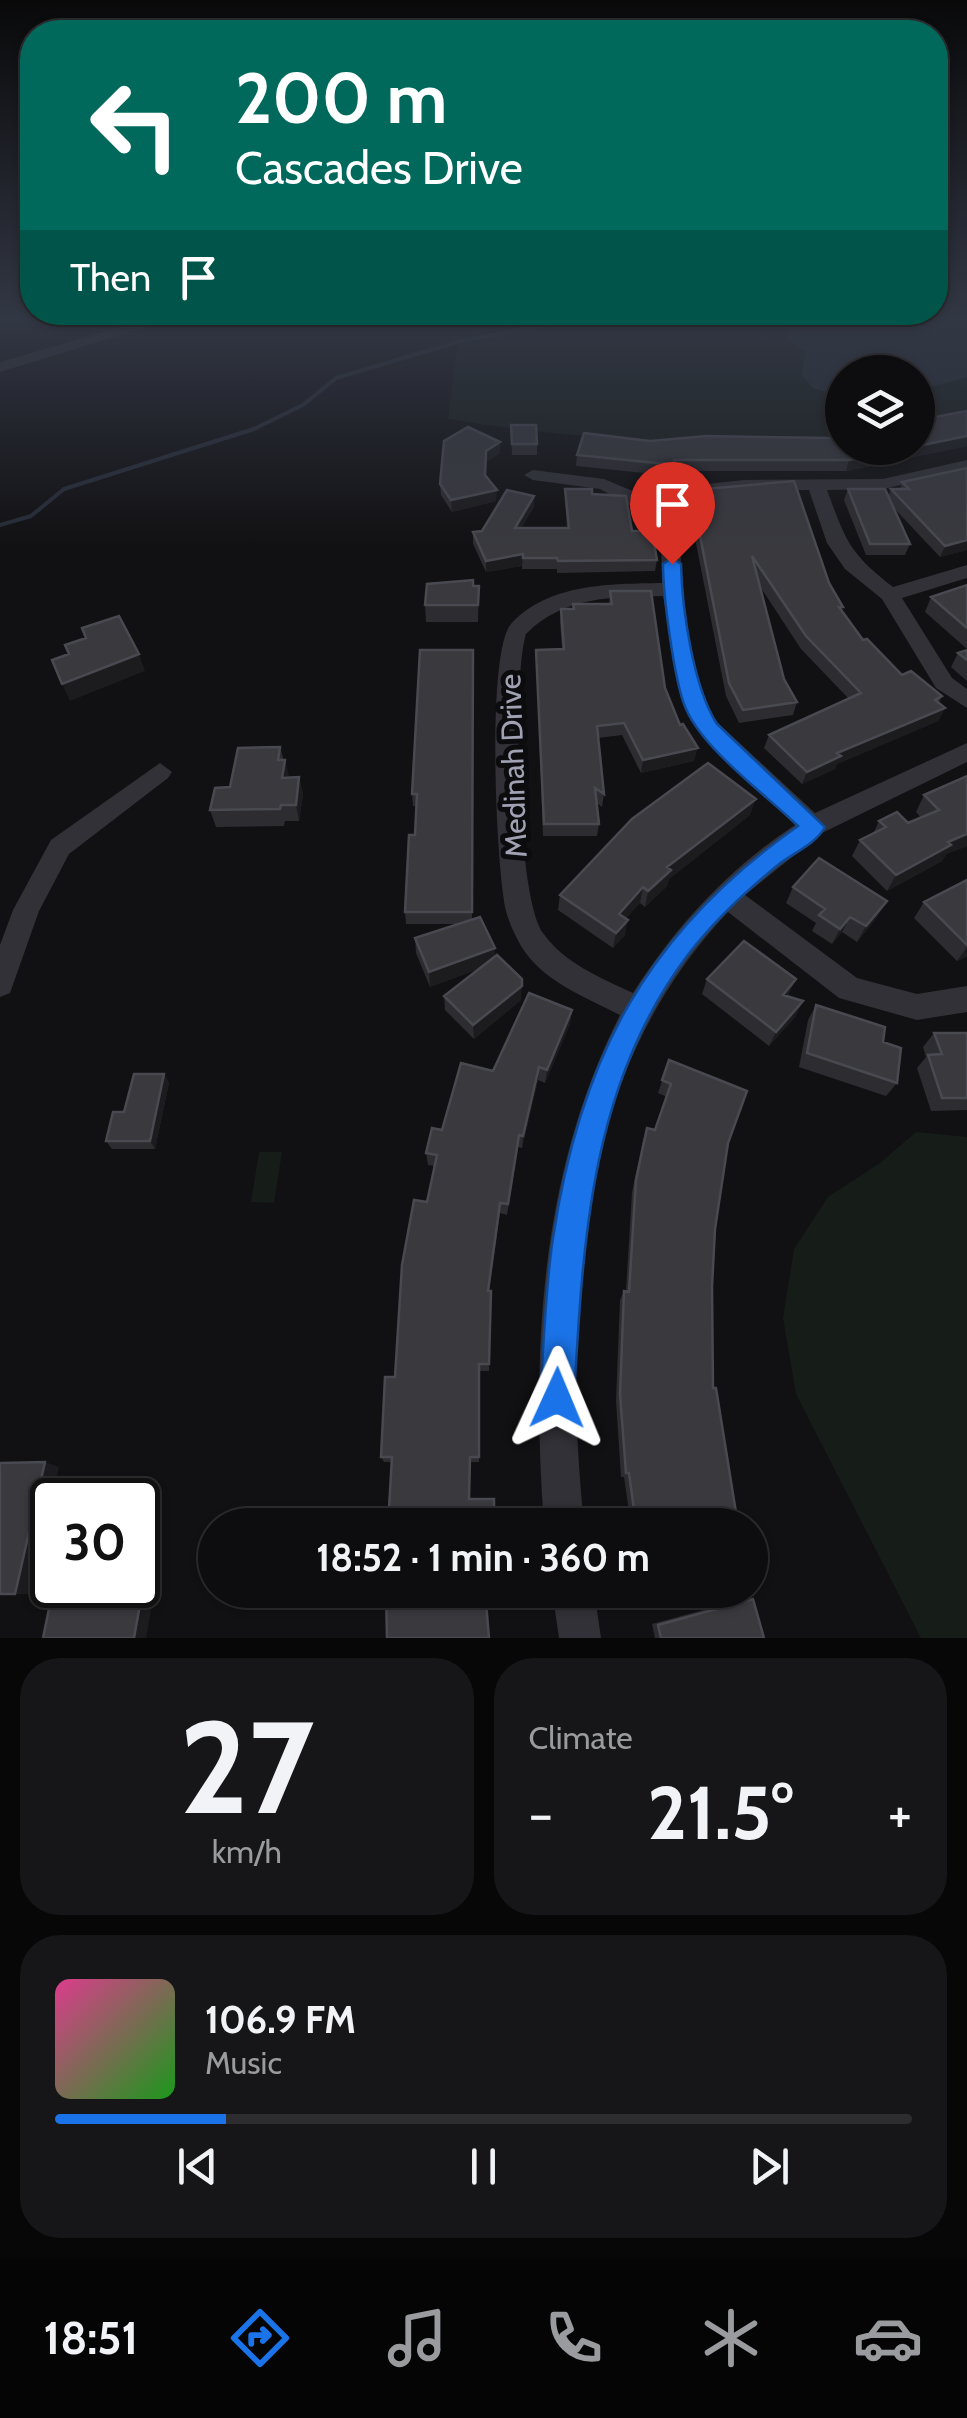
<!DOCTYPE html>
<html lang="en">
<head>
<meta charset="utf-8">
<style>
	:root { --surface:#0d0c0e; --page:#161517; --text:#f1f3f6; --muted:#9a9b9e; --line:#2d2c2e; --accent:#1a73e8 }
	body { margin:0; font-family:Cabin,sans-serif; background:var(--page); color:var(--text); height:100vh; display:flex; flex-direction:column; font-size:38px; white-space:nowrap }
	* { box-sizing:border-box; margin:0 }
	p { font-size:32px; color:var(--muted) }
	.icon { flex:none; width:55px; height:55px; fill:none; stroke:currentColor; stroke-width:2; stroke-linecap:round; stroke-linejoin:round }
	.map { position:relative; height:1638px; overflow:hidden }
	.sheet { display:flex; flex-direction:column; gap:20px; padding:20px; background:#070708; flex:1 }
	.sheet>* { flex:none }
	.top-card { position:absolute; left:20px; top:20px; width:928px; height:305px; border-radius:40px; box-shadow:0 2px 8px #0004,0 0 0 2px var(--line); background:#00695c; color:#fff; overflow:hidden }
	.buttons { position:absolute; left:825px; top:355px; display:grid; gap:20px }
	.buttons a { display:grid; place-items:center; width:110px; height:110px; border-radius:50%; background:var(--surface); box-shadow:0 2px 8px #0004,0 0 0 2px var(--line); font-size:50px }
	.speed { position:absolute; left:30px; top:1478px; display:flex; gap:20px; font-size:50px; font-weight:700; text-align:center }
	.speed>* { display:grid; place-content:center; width:130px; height:130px; border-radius:50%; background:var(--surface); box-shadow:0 2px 8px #0004,0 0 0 2px var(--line); line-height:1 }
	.speed .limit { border:5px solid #111; border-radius:15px; background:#fff; color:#111 }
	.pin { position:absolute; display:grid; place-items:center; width:85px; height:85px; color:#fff; margin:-102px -42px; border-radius:50% 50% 50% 0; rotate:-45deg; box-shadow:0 0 10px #0007 }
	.pin .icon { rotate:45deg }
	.me { position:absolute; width:110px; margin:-55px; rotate:1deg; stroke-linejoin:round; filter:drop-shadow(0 0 8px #0008) }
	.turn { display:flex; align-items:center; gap:35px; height:210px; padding:0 50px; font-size:45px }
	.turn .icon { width:130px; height:130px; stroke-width:2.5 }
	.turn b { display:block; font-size:70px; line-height:85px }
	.then { display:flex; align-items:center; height:95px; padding:0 50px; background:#0003; gap:20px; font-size:38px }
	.big { font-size:75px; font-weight:800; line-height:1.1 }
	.sheet .tile { flex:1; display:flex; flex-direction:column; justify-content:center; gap:15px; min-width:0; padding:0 35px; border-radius:40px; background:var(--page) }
	.sheet .dial { align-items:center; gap:0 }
	.dial b { font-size:130px; line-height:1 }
	.song { display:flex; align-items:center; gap:30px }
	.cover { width:120px; height:120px; border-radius:15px; background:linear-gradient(135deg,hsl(330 70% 55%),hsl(120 70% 35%)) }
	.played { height:10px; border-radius:5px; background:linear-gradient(90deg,var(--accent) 20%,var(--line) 20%) }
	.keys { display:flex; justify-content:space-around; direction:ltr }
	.heat { display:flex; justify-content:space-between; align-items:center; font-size:55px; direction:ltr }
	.sheet .tiles { flex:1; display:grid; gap:20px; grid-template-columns:1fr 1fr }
	.tile:last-child { grid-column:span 2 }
	.trip { position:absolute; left:198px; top:1508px; width:570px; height:100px; border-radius:50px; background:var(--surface); box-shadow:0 2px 8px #0004,0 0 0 2px var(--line); font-weight:800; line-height:100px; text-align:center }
	.menu { display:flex; height:160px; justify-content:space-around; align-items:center; background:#050506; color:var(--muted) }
	.menu .icon { width:70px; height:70px }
	.menu .active { color:var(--accent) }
	.menu b { font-size:45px; color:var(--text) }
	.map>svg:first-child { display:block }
	.green { fill:#161d19 }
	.water { fill:#262c37 }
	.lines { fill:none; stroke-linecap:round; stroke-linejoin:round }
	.stream { stroke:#262c37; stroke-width:4 }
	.minor { fill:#313137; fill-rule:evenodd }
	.wall { fill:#2d2c30 }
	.shaded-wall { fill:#1c1b1e }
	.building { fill:#39393e; stroke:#494951; stroke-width:2.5 }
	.route { fill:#1a73e8; stroke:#114b97; stroke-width:2.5 }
	.labels { text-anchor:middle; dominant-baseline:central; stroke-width:10; stroke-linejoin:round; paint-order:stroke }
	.street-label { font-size:30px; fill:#a0a2b4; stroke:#0c0b0d }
</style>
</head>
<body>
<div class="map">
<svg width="967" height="1638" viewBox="0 0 967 1638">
	<rect width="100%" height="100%" fill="#111012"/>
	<!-- green -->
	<path class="green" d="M 578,319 L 967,319 L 967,415 L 918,423 L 918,372 L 842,372 L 842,440 C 711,448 578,440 448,419 L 458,342 L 511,330 L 560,327 Z
		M 916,1132 L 967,1137 L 967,1638 L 921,1638 L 796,1394 L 783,1318 L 794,1249 L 828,1197 L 880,1163 Z
		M 259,1152 L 282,1152 L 274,1203 L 251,1202 Z"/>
	<!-- water -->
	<path class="water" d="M 823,319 L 967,319 L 967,377 L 918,390 L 918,372 L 842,372 L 842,397 L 813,388 L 802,375 L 805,352 L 789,340 L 785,328 L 794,322 Z"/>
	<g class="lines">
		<!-- stream -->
		<path class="stream" d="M 0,525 L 31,516 L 64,489 L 254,429 L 303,405 L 336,378 L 461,341 L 580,319"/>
		<!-- minor -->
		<path class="minor" d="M 149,319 L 173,319 L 0,372 L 0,362 Z
			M 967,460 L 967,470 L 883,489 L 827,490 C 846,541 849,553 893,587 L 967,565 L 967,578 L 902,598 L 952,678 L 967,689 L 967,708 L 936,688 L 882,599 L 845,569 L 827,543 L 809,490 C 758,490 709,491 660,505 C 689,525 678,559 682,590 C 687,628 697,692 718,723 L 815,813 L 967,743 L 967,762 L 822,833 L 745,895 L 857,978 L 917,994 L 967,986 L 967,1012 L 917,1020 L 839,998 L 728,912 C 571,1078 563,1309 584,1525 L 544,1525 C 531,1351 540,1173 620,1015 C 585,997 542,981 521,946 C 515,935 509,923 506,911 C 496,869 486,652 511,624 C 548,583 611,584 662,583 L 661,538 L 656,520 L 600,489 L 533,480 L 524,475 L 533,470 L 604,479 L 647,497 L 689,486 L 744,480 L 883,479 ZM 663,596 L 684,707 L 702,735 L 795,825 C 729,868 675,927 633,993 C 601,978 564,963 543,933 C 517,897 512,679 526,634 C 563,596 613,597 663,596 Z
			M 160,763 L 172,772 L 168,778 L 69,854 L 39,911 L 10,993 L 0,997 L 0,945 L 13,910 L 51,840 Z
			M 552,1590 L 594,1590 L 601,1638 L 559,1638 Z"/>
	</g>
	<!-- wall -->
	<path class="wall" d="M 967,411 L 967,446 L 846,471 L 675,471 L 674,476 L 576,466 L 577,455 L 650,441 L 830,438 Z
		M 511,425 L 537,444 L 537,455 L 512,455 Z
		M 500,442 L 500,453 L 486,462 L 485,475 L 496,501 L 452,512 L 441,495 L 440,484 Z
		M 902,482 L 967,550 L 940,557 L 893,507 L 910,544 L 905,555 L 866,555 L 844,500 L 848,489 L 888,497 L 891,489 L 900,489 Z
		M 565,489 L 592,494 L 632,531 L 657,560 L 655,571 L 557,573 L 557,569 L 522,569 L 522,566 L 486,572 L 473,544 L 473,532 L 482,531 L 534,496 L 534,507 L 521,528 L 567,528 L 565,500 Z
		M 682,491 L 829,583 L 843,607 L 841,611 L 863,640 L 902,675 L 942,696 L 939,703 L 945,708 L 938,721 L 837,764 L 835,769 L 802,784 L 764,748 L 769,735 L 848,698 L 801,649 L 759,585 L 784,679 L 797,702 L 793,715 L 739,723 L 726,696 L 691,518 L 687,518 L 679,504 Z
		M 967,585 L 967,649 L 925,612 L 931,597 Z
		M 473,586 L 479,586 L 478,622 L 426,622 L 425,605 Z
		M 610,591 L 665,688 L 694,761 L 641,773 L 622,735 L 598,738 L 604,794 L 602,807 L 597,803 L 599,824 L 597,836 L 543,836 L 536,650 L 562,649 L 560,622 L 561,609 L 573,609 L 573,604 L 609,604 Z
		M 473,650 L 472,920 L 521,1000 L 474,1039 L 445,1010 L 444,996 L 478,969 L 430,987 L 416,953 L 415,938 L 458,924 L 406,924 L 405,912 L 415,835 L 416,806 L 413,806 L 412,794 Z
		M 967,650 L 967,681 L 951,667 L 958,653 Z
		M 280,747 L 289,778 L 299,777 L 303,794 L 299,821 L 285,821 L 284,826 L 216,827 L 210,810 L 230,787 Z
		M 967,776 L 967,846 L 946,854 L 942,861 L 887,891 L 852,856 L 860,840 L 873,834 L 879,821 L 908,823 L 921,818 L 916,812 L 924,795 Z
		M 750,815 L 669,879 L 667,886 L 645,907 L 640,903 L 626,918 L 625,935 L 613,948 L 558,910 L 560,895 Z
		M 967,880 L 967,956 L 957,961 L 914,918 L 924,902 Z
		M 793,887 L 878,916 L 857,942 L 842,932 L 832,944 L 812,931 L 816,923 L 786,903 Z
		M 707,979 L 796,979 L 787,996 L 796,1016 L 769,1046 L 702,994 Z
		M 816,1005 L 883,1042 L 897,1083 L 886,1096 L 799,1067 L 808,1020 Z
		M 572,1010 L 570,1024 L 545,1083 L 538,1080 L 522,1148 L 518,1147 L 507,1215 L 500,1213 L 489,1291 L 489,1371 L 479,1371 L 479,1462 L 470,1462 L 470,1499 L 494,1525 L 392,1462 L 384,1462 L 381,1457 L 435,1166 L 428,1165 L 426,1153 L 442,1130 L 493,1071 Z
		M 934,1033 L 967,1033 L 967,1110 L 931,1111 L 917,1068 L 926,1057 L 923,1047 Z
		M 669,1060 L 728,1143 L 715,1229 L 712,1287 L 713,1388 L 738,1525 L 631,1525 L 624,1477 L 621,1477 L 616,1401 L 620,1300 L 624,1291 L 626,1291 L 632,1192 L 643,1140 L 647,1128 L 655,1130 L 667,1097 L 658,1093 Z
		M 164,1074 L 169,1083 L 155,1149 L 112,1149 L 106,1141 L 124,1112 Z
		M 744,1599 L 753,1599 L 764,1638 L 655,1638 L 652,1624 Z"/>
	<!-- shaded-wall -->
	<path class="shaded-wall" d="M 967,436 L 967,446 L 846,471 L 849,460 L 911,448 L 918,448 L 918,446 Z
		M 500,442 L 500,453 L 486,462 L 486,451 Z
		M 497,490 L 496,501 L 452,512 L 451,500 Z
		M 534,496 L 534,507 L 515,540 L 515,528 Z
		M 967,540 L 967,550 L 940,557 L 945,546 Z
		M 523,554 L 522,566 L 486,572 L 486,561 Z
		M 139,654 L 145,671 L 70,701 L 62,684 Z
		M 945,708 L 938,721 L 837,764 L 835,769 L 802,784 L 807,772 L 837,753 Z
		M 698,748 L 694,761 L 641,773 L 643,760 Z
		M 285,760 L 289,776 L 286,794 L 282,778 Z
		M 299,777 L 303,794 L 299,821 L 296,805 Z
		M 756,799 L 750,815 L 669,879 L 667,886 L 645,907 L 648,891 L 667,867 Z
		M 967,834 L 967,846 L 946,854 L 942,861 L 887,891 L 896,875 L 948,842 Z
		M 643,887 L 640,903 L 616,929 L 619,914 Z
		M 887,901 L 878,916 L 857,942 L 866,926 Z
		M 850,917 L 842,932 L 832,944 L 840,929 Z
		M 628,920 L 625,935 L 613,948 L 616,933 Z
		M 967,947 L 967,956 L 957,961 Z
		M 495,948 L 495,963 L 430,987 L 429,972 Z
		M 796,979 L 789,994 L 776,1009 L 783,995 Z
		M 522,986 L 521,1000 L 474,1039 L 473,1025 Z
		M 803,1001 L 796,1016 L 769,1046 L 776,1032 Z
		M 572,1010 L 570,1024 L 545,1083 L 547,1070 Z
		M 539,1067 L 538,1080 L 522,1148 L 523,1136 Z
		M 164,1074 L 169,1083 L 155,1149 L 150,1141 Z
		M 45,1462 L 59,1467 L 31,1594 L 15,1594 Z
		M 141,1599 L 153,1599 L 146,1638 L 134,1638 Z"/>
	<!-- building -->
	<path class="building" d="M 967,411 L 967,436 L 918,446 L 918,420 Z
		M 511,425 L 536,425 L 537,444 L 512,444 Z
		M 468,427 L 500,442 L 486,451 L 485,475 L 497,490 L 451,500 L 440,484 L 444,441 Z
		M 584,433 L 650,441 L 706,436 L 830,438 L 842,435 L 842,448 L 911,448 L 849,460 L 674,460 L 676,465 L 577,455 Z
		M 967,468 L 967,540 L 945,546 L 891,489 L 909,489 L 902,482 Z
		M 794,481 L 829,583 L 843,607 L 839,607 L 863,640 L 867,639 L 902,675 L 911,671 L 942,696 L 935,700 L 945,708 L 837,753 L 841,756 L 807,772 L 769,735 L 861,693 L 806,636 L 752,556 L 784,679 L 797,702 L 743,710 L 729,683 L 694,505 L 690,505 L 682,491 Z
		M 565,489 L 592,489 L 592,494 L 626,496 L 632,531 L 652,531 L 657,560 L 558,561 L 557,558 L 523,558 L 523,554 L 486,561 L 473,532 L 482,531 L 507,490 L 534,496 L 515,528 L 569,528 Z
		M 848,489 L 885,489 L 910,544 L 870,544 Z
		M 473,580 L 473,586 L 479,586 L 478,605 L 425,605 L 427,584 Z
		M 967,585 L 967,628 L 931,597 Z
		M 610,591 L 651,591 L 665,688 L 680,725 L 683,724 L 698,748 L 643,760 L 624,723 L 597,726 L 604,794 L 595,788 L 599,824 L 544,824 L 536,650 L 564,649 L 561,609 L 574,609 L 573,604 L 612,604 Z
		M 119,616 L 139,654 L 62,684 L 52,660 L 69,654 L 65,645 L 86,638 L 82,628 Z
		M 420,650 L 473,650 L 472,912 L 405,912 L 409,835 L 415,835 L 417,794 L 412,794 Z
		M 967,650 L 967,660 L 958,653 Z
		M 280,747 L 278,760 L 285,760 L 282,778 L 299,777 L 296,805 L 281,805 L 280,809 L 210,810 L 215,788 L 230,787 L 238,748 Z
		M 708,763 L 756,799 L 667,867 L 671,870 L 648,891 L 643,887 L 619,914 L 628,920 L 616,933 L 560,895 L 632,819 Z
		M 967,776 L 967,834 L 948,842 L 951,845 L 896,875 L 860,840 L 886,827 L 879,821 L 897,812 L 908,823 L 939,810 L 924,795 Z
		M 819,858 L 887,901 L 866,926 L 850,917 L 840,929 L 819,915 L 825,909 L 793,887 Z
		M 967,880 L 967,945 L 924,902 Z
		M 480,917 L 495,948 L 429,972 L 415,938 Z
		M 744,941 L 796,979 L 783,995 L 803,1001 L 776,1032 L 707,979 Z
		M 497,955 L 522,979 L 522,986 L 473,1025 L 444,996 Z
		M 529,993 L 572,1010 L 547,1070 L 539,1067 L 523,1136 L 519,1135 L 508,1204 L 500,1203 L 488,1291 L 491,1291 L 489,1364 L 479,1364 L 479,1457 L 470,1457 L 469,1499 L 494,1499 L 494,1525 L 388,1525 L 392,1457 L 381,1457 L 385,1377 L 395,1377 L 402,1265 L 414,1200 L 427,1202 L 437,1155 L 426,1153 L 432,1128 L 442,1130 L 461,1063 L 493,1071 Z
		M 816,1005 L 885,1027 L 883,1042 L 901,1048 L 897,1083 L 807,1053 Z
		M 934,1033 L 967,1033 L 967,1098 L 942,1098 L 928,1055 L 942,1054 Z
		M 669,1060 L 747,1091 L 728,1143 L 715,1229 L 712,1287 L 713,1388 L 716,1388 L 738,1525 L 636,1525 L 629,1473 L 626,1473 L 620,1394 L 624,1291 L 629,1292 L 636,1180 L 647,1128 L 655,1130 L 671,1084 L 662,1080 Z
		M 134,1074 L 164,1074 L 150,1141 L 106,1141 L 113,1112 L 124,1112 Z
		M 45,1462 L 15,1594 L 0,1594 L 0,1463 Z
		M 427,1590 L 485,1590 L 489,1638 L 387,1638 L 386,1595 Z
		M 645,1590 L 677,1590 L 645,1593 Z
		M 51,1599 L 141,1599 L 134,1638 L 43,1638 Z
		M 753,1599 L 764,1638 L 661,1638 L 658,1625 Z"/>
	<!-- sky -->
	<linearGradient id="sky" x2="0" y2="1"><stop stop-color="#09090a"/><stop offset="0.58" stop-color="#323744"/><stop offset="1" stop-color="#323744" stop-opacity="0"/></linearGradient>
	<rect width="967" height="549" fill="url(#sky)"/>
	<!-- route -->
	<path class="route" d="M 672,558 L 681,564 C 682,608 693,687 717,724 L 825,827 C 816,844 793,853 778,865 C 746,891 712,923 687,956 C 590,1085 583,1243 574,1398 L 569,1409 L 557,1414 L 545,1409 L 540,1398 C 544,1345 545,1290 553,1238 C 580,1058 647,932 798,826 C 765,794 704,750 686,709 C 674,682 663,594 663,564 Z"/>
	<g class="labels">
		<!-- street labels -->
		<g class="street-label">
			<text transform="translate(513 766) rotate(-92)">Medinah Drive</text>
		</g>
	</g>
</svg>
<div class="buttons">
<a><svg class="icon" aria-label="layers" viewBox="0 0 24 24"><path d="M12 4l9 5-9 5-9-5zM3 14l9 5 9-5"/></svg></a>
</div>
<div class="speed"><div class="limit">30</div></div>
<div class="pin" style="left:672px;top:564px;background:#d93025"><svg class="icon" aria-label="arrive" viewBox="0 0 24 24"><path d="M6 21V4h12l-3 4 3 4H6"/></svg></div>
<svg class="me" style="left:557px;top:1398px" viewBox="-20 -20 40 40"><path d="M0-17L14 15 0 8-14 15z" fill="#1a73e8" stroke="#fff" stroke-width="4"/></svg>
<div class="trip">18:52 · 1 min · 360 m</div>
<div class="top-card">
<div class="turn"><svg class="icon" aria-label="left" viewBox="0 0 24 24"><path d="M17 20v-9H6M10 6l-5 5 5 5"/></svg><div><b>200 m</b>Cascades Drive</div></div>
<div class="then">Then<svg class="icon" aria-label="arrive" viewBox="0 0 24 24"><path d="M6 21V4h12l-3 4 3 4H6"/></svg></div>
</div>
</div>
<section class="sheet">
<div class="tiles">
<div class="tile dial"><b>27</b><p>km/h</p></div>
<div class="tile"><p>Climate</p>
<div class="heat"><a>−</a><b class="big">21.5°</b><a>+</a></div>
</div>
<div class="tile">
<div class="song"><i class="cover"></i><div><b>106.9 FM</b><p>Music</p></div></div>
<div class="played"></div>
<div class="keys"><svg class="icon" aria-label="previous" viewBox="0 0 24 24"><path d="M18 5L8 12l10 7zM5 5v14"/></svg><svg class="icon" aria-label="pause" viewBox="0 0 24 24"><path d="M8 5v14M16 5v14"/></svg><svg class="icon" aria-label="next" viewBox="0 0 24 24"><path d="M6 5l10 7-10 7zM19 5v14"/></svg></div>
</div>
</div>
</section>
<nav class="menu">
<b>18:51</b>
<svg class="icon active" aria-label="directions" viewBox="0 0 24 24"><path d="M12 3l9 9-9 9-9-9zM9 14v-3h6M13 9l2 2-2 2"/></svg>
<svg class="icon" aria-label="music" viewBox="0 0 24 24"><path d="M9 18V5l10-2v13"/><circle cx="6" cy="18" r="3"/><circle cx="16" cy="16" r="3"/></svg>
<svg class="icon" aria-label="phone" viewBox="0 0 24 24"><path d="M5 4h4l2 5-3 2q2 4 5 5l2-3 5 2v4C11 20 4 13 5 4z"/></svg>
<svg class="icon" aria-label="climate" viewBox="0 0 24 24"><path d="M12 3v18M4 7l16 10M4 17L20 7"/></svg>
<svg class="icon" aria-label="car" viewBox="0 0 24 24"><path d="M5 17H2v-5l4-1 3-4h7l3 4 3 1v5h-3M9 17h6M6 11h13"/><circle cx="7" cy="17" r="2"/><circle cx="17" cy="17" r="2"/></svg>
</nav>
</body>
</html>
